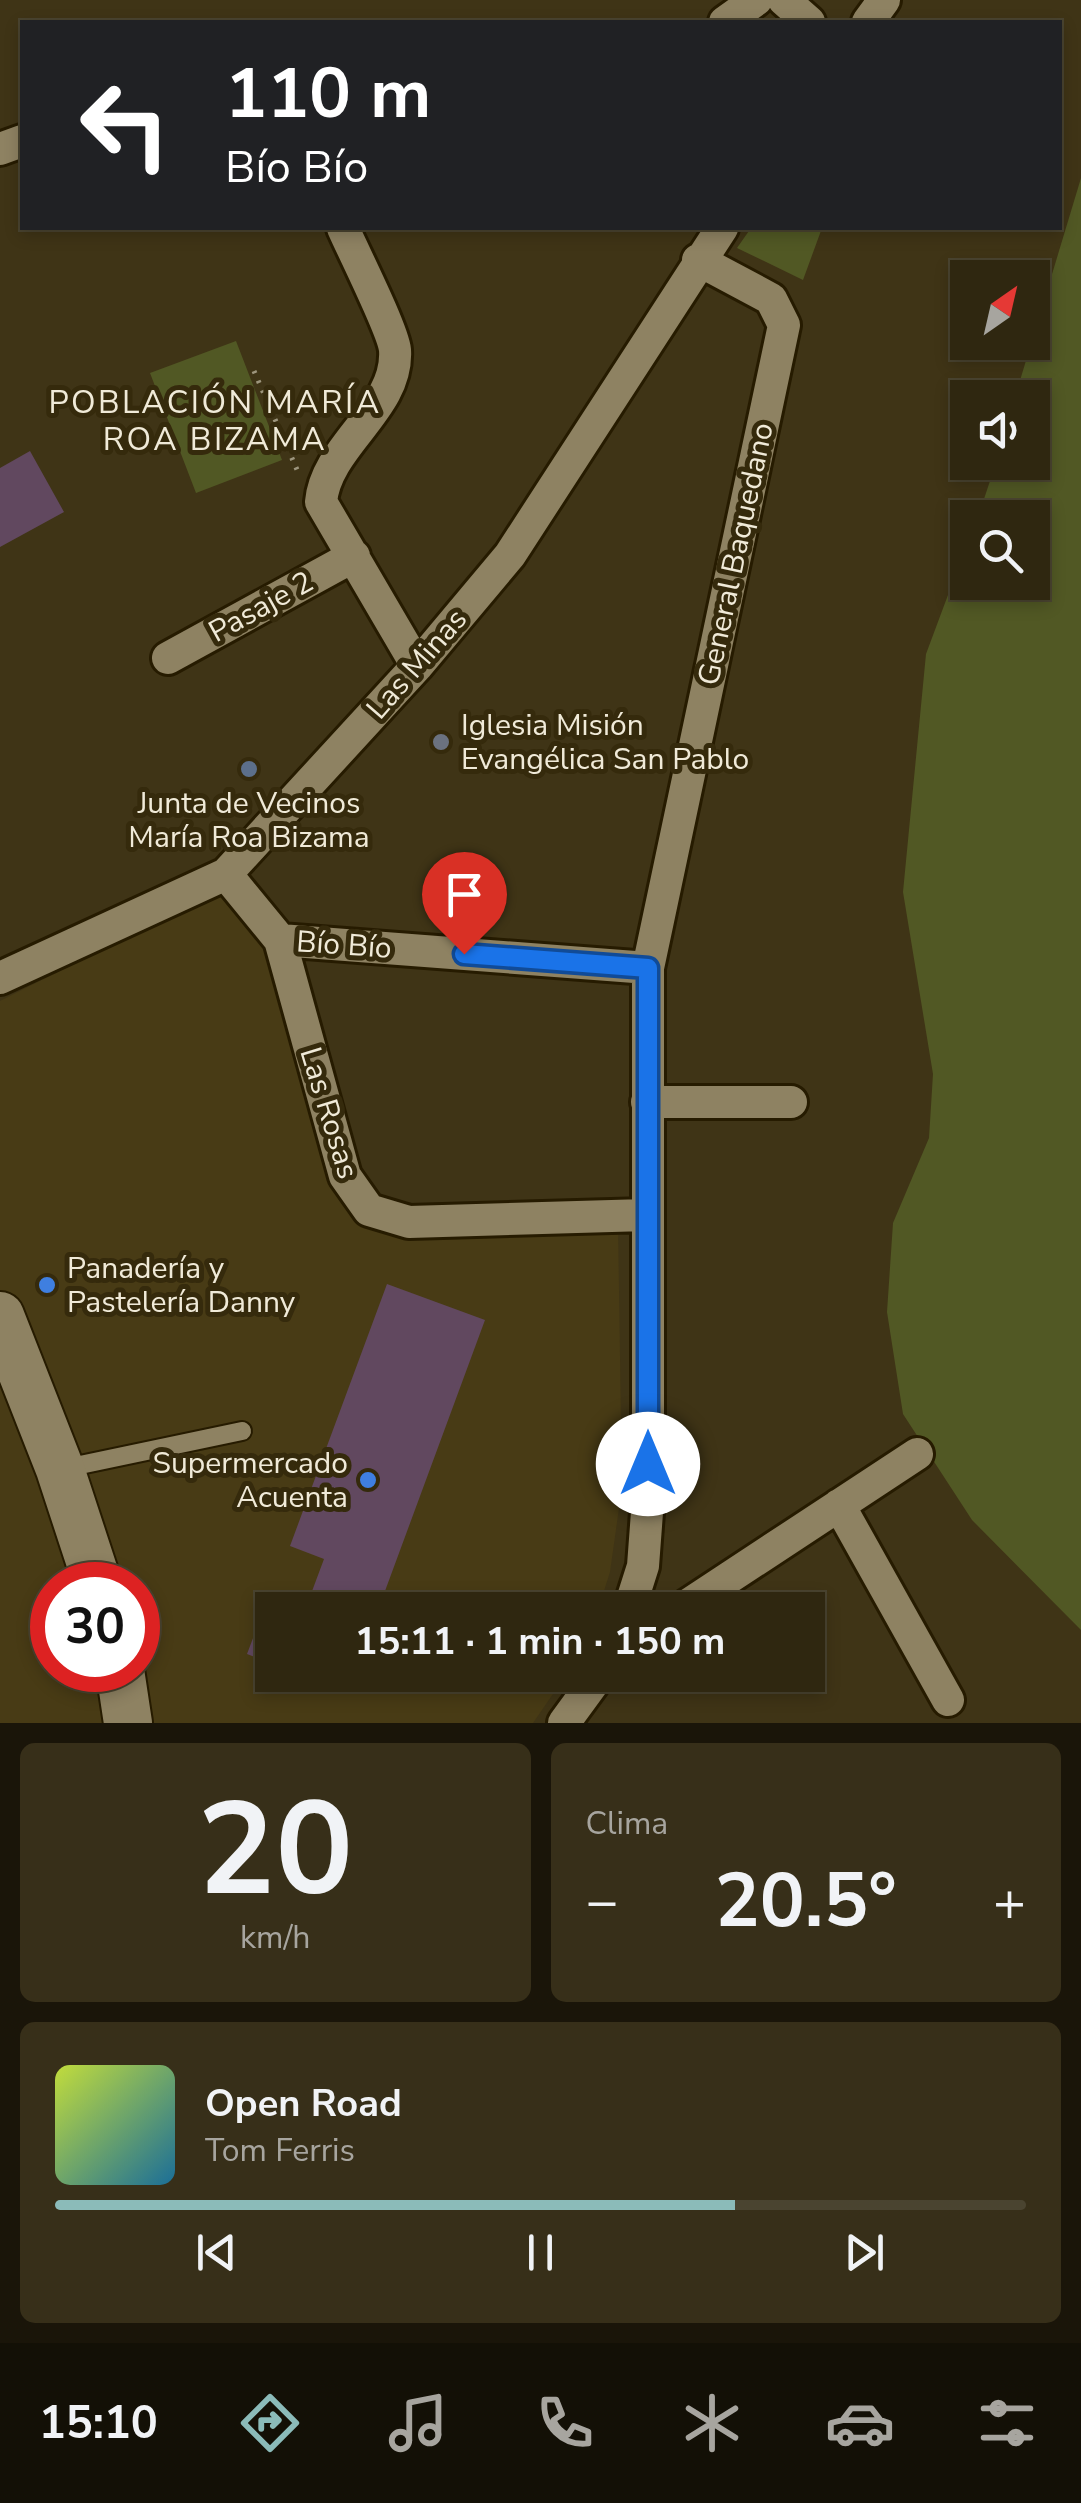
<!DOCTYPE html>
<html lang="es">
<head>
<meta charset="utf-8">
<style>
	:root { --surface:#2f2710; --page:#372f19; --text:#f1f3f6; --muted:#a7a59f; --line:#4a4430; --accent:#8bbbb9 }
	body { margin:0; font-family:"Nunito Sans",sans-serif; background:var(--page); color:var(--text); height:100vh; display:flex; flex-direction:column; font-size:38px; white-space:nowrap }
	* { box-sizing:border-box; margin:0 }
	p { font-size:32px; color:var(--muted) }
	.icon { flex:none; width:55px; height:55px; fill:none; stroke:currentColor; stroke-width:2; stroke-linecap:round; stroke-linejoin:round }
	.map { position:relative; height:1723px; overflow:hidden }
	.side { display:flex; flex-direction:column; gap:20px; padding:20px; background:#1a1509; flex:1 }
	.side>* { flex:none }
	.hud { position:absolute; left:20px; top:20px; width:1042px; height:210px; border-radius:0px; box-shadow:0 5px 15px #0003,0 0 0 2px var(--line); background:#202124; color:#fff; overflow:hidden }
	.needle { width:65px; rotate:34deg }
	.buttons { position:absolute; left:950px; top:260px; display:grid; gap:20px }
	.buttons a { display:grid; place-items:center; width:100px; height:100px; border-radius:0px; background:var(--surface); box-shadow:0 5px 15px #0003,0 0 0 2px var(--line); font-size:50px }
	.speed { position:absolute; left:30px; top:1562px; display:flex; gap:20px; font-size:50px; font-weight:700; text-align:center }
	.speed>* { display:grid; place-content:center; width:130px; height:130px; border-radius:50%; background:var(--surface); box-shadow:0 5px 15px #0003,0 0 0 2px var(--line); line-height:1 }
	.speed .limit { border:15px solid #d22; background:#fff; color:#111 }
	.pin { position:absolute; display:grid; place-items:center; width:85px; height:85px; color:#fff; margin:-102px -42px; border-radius:50% 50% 50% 0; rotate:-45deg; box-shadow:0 0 10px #0007 }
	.pin .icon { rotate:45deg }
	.me { position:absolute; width:110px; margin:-55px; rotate:0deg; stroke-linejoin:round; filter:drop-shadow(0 0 8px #0008) }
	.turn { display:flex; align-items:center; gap:35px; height:210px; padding:0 40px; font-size:45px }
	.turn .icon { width:130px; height:130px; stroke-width:2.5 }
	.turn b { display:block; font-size:70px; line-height:85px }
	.big { font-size:75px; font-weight:700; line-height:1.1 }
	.side .card { flex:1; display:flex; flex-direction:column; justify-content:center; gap:15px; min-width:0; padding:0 35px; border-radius:15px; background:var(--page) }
	.side .dial { align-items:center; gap:0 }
	.dial b { font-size:130px; line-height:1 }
	.song { display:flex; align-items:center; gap:30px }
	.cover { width:120px; height:120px; border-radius:15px; background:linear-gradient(135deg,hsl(70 70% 55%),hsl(200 70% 35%)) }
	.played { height:10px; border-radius:5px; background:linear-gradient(90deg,var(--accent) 70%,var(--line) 70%) }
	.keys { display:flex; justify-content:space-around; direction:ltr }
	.heat { display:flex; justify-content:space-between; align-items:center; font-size:55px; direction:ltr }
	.side .tiles { flex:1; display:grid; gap:20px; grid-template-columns:1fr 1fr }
	.card:last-child { grid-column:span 2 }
	.trip { position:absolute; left:255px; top:1592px; width:570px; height:100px; border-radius:0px; background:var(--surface); box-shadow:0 5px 15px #0003,0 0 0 2px var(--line); font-weight:700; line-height:100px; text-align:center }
	.dock { display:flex; height:160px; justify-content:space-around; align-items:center; background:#131006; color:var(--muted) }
	.dock .icon { width:70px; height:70px }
	.dock .current { color:var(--accent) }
	.dock b { font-size:45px; color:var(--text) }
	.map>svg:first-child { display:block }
	.built { fill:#483b15; fill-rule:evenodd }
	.green { fill:#515824 }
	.building { fill:#61485f }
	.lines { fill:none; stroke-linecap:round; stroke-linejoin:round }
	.lane-casing { stroke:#261b00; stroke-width:22 }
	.street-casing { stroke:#261b00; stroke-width:38 }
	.secondary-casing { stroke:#261b00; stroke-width:52 }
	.path { stroke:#9d957d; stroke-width:5; stroke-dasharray:2.5 8; stroke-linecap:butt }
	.lane { stroke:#8e8262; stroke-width:18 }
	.street { stroke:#8e8262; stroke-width:32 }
	.secondary { stroke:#8e8262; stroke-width:48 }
	.route-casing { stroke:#114b97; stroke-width:25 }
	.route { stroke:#1a73e8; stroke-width:18 }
	.worship-dot { fill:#6b7280; stroke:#352a0c; stroke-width:4 }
	.service-dot { fill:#5c6f8a; stroke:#352a0c; stroke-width:4 }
	.shop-dot { fill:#3f7fe0; stroke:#352a0c; stroke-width:4 }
	.labels { text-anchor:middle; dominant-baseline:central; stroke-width:10; stroke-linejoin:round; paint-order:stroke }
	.street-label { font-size:30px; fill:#f0ead8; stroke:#352a0c }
	.poi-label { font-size:30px; fill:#f0ead8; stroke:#352a0c; text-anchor:start }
	.neighbourhood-label { font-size:32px; letter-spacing:2.5px; fill:#f0ead8; stroke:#352a0c }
</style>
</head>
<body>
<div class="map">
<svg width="1081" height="1723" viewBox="0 0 1081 1723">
	<rect width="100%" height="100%" fill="#3f3416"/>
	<!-- built -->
	<path class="built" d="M 220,890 L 269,943 L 352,1205 L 618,1225 L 622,1487 L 610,1572 L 598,1610 L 272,1610 L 272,1675 L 566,1675 L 533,1723 L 0,1723 L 0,1001 ZM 52,1585 L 138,1585 L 138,1670 L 52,1670 Z"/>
	<!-- green -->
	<path class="green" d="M 1081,178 L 1081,1630 L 972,1520 L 903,1414 L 887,1312 L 893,1223 L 929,1138 L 933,1074 L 903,892 L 926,654 L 967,544 L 968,582 L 1032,582 L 1032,518 L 978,517 L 996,463 L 1032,462 L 1032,398 L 1015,397 Z
		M 751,228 L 822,228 L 803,280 L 737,248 Z
		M 236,341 L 282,460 L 196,493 L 150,373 Z"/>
	<!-- building -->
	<path class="building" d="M 30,451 L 64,512 L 0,547 L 0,468 Z
		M 387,1284 L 485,1320 L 378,1610 L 305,1610 L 324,1559 L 290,1546 Z
		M 267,1601 L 290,1610 L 272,1610 L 272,1664 L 247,1654 Z
		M 304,1675 L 353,1675 L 347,1692 Z"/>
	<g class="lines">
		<!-- lane casing -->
		<g class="lane-casing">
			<path id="lane" d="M 61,1469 L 242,1431"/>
		</g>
		<!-- street casing -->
		<g class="street-casing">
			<path id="street" d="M 784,0 L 809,22
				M 725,22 L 756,0
				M 868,22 L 884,0
				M 0,149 L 22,141
				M 343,228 C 353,251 393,330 395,350 C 399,409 326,445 321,502 L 417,666
				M 168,658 L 354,556
				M 226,874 L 280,940 L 345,1176 L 369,1210 L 409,1222 L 646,1215
				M 280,940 L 648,968
				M 0,978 L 226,874 L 417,666 L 510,555 L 722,228
				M 647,1102 L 791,1102
				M 839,1505 L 948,1700
				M 629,1610 L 643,1566 L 648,1499 L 648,968 L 784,325 L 771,299 L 698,260
				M 680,1610 L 917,1454
				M 564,1723 L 599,1675"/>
		</g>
		<!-- secondary casing -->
		<g class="secondary-casing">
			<path id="secondary" d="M 0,1316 L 60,1469 L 98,1585
				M 120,1670 L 128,1723"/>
		</g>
		<!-- path -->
		<path class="path" d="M 254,371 L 298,472"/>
		<!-- lane -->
		<use href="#lane" class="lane"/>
		<!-- street -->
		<use href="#street" class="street"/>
		<!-- secondary -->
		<use href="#secondary" class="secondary"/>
	</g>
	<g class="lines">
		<!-- route casing -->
		<g class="route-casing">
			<path id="route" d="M 464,954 L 648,968 L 648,1464"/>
		</g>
		<!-- route -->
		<use href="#route" class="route"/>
	</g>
	<!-- markers -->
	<circle class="worship-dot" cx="441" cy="742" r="10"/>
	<circle class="service-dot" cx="249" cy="769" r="10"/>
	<g class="shop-dot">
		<circle cx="47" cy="1285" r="10"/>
		<circle cx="368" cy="1480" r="10"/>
	</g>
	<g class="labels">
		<!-- street labels -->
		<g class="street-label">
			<text transform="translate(736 554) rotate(-78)">General Baquedano</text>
			<text transform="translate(261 607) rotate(-29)">Pasaje 2</text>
			<text transform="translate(417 664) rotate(-49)">Las Minas</text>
			<text transform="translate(344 945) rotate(4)">Bío Bío</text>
			<text transform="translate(329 1113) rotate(73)">Las Rosas</text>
		</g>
		<!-- poi labels -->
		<g class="poi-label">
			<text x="461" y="725">Iglesia Misión<tspan x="461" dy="34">Evangélica San Pablo</tspan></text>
			<text x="249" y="803" text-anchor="middle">Junta de Vecinos<tspan x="249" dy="34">María Roa Bizama</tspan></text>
			<text x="67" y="1268">Panadería y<tspan x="67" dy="34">Pastelería Danny</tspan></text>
			<text x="348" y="1463" text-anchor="end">Supermercado<tspan x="348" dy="34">Acuenta</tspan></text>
		</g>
		<!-- neighbourhood labels -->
		<g class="neighbourhood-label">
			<text x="215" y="402">POBLACIÓN MARÍA<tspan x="215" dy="37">ROA BIZAMA</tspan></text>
		</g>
	</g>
</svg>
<div class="buttons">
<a><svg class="needle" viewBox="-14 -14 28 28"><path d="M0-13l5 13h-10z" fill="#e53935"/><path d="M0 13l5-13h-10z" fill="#a7a59f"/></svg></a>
<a><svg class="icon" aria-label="sound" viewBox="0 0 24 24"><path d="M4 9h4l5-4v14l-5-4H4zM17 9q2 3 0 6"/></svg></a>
<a><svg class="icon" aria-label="search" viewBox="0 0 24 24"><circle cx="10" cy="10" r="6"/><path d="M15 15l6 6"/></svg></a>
</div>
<div class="speed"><div class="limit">30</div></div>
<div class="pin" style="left:464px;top:954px;background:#d93025"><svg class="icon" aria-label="arrive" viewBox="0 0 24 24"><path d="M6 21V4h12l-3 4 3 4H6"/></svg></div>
<svg class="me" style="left:648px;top:1464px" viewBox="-20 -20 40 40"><circle r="19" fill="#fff"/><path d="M0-13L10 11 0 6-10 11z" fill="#1a73e8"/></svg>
<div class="trip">15:11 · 1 min · 150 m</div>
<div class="hud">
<div class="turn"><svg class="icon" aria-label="left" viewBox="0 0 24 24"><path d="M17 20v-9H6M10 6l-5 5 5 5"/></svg><div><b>110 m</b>Bío Bío</div></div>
</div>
</div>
<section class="side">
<div class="tiles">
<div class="card dial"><b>20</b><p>km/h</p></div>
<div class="card"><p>Clima</p>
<div class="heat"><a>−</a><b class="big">20.5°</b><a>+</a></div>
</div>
<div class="card">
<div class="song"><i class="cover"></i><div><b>Open Road</b><p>Tom Ferris</p></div></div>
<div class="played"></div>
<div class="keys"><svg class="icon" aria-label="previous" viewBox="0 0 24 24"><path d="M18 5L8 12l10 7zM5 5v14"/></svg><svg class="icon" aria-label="pause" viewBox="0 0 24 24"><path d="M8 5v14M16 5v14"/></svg><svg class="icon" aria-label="next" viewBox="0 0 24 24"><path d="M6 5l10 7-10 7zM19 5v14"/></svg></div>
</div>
</div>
</section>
<nav class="dock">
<b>15:10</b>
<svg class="icon current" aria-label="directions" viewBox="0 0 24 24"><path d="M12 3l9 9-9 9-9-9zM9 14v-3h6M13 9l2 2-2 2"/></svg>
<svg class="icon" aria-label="music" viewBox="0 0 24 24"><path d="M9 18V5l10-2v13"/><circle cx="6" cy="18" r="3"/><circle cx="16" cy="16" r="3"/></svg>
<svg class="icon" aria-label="phone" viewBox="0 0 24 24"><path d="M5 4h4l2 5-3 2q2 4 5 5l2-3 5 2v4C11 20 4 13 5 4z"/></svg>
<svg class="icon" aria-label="climate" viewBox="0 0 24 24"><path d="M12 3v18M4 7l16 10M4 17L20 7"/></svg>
<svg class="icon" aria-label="car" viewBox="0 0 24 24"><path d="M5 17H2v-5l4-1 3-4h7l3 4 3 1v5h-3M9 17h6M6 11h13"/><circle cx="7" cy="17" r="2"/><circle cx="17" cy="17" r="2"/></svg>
<svg class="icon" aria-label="filters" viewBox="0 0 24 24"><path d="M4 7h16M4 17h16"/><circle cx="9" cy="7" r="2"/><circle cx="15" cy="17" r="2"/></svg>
</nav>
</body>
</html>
